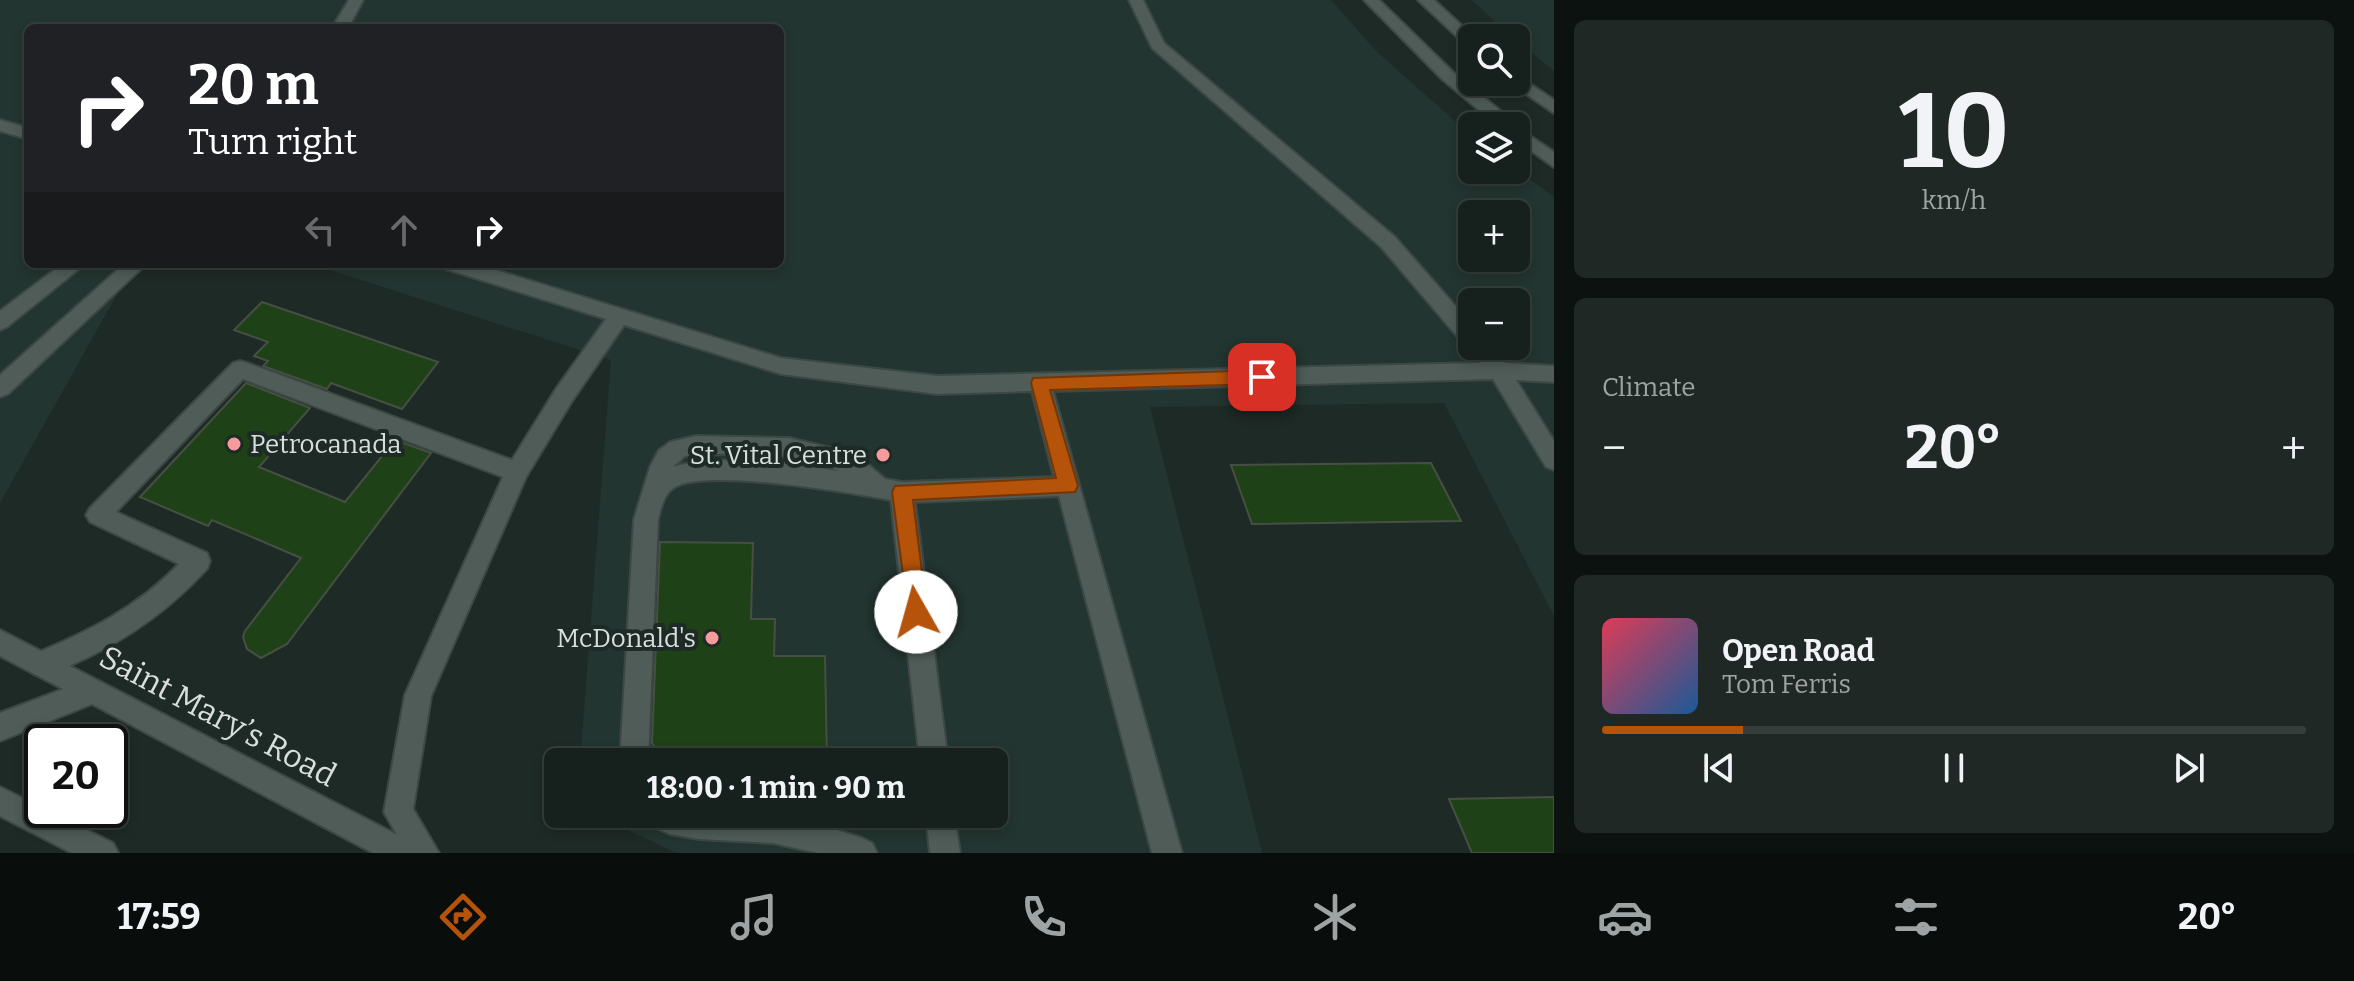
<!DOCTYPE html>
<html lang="en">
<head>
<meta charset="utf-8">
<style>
	:root { --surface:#16201c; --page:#1f2825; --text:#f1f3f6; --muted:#9ea3a3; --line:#353e3b; --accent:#b45309 }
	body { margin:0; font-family:Bitter,serif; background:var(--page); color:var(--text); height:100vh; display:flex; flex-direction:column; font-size:30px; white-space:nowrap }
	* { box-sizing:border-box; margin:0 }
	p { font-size:26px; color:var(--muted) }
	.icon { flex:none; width:44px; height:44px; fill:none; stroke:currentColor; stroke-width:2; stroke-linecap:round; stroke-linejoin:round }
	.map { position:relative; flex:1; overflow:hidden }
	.drawer { display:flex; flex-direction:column; gap:20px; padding:20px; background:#0c120f; width:800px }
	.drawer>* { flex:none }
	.hud { position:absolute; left:24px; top:24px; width:760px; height:244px; border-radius:12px; box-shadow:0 4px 12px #0003,0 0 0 2px var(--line); background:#202124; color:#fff; overflow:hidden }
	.fabs { position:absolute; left:1458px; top:24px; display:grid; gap:16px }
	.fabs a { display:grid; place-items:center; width:72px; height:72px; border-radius:12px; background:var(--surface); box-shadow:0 4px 12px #0003,0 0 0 2px var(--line); font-size:40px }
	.speed { position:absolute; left:24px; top:724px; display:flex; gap:16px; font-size:40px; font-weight:700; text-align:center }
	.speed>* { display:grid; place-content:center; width:104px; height:104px; border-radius:50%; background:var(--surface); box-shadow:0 4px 12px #0003,0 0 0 2px var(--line); line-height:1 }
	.speed .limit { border:4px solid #111; border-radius:12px; background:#fff; color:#111 }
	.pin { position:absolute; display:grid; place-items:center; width:68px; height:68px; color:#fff; margin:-34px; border-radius:16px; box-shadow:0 4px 12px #0006 }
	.me { position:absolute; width:88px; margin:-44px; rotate:353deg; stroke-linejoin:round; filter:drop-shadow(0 0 6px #0008) }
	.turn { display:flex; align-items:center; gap:28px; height:168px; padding:0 32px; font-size:36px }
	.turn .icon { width:104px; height:104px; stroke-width:2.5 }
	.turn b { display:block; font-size:56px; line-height:68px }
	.lanes { display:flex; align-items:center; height:76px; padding:0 32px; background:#0003; justify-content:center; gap:40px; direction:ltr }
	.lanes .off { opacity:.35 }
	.big { font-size:60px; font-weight:700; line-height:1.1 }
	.drawer .widget { flex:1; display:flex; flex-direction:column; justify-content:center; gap:12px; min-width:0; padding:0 28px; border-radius:12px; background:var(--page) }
	.drawer .dial { align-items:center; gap:0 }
	.dial b { font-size:104px; line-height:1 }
	.song { display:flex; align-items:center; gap:24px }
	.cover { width:96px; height:96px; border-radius:12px; background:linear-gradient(135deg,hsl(350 70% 55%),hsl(210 70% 35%)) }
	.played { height:8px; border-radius:4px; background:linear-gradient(90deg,var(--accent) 20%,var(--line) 20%) }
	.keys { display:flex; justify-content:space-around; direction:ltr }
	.heat { display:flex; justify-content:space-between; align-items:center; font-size:44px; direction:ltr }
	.trip { position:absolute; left:544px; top:748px; width:464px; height:80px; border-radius:12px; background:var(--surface); box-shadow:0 4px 12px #0003,0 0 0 2px var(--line); font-weight:700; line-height:80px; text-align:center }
	.tabs { display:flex; height:128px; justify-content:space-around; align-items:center; background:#090d0b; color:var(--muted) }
	.tabs .icon { width:56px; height:56px }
	.tabs .active { color:var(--accent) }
	.tabs b { font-size:36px; color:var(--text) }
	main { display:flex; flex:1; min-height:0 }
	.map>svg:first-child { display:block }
	.built { fill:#233530; fill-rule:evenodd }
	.building { fill:#1f4117; stroke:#474f45; stroke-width:2 }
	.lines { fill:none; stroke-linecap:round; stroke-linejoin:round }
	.service-casing { stroke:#3d4744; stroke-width:4 }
	.tertiary-casing { stroke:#3d4744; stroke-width:4 }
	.secondary-casing { stroke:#3d4744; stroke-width:4 }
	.service { fill:#4f5c57; fill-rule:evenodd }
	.tertiary { fill:#4f5c57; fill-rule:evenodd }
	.secondary { fill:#4f5c57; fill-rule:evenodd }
	.route { fill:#b45309; stroke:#753606; stroke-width:2 }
	.poi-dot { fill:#f59b9e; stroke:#1e2a25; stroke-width:3 }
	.labels { text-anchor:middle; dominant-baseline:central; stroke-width:8; stroke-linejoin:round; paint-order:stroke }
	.poi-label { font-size:26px; fill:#d7dedb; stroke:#1e2a25; text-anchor:end }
	.near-street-label { font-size:32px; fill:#d7dedb; stroke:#1e2a25 }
</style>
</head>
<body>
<main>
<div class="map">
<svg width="1554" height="853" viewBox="0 0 1554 853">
	<rect width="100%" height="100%" fill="#1e2a25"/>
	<!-- built -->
	<path class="built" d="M 0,0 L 1331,0 L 1377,52 L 1472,136 L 1472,170 L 1516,169 L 1554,197 L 1554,616 L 1444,403 L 1150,407 L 1262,853 L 676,853 L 594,814 L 994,814 L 994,762 L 580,762 L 611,360 L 311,264 L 780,264 L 780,28 L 28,28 L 28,264 L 134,264 L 0,503 ZM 1472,214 L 1516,214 L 1516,258 L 1472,258 ZM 1472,302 L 1516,302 L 1516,346 L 1472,346 Z
		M 1472,0 L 1554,0 L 1554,71 L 1500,27 Z"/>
	<!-- building -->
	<path class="building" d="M 262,302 L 438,362 L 402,409 L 331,383 L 327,389 L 263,366 L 268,361 L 254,356 L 268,342 L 234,330 Z
		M 246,383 L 310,408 L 259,467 L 345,502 L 395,440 L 431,453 L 287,644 L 261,658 L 247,649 L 243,637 L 245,631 L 301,558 L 212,520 L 208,526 L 140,497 Z
		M 1431,463 L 1461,521 L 1252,524 L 1231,465 Z
		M 660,542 L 753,543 L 751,619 L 775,619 L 774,656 L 825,656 L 827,762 L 666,762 L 652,743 Z
		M 1554,797 L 1554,853 L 1472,853 L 1449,799 Z"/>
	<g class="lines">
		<!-- service casing -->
		<g class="service-casing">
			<path id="service" d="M 349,0 L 363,0 L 348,28 L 332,28 Z
				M 1129,0 L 1143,0 L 1164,43 L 1395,237 L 1472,325 L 1472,346 L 1490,346 L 1505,363 L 1554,366 L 1554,382 L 1516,380 L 1554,441 L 1554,470 L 1546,467 L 1493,379 L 1053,391 L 1182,853 L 1152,853 L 1059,496 L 915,502 L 948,762 L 920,762 L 891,500 C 852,493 707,468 675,487 C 664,493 661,508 658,519 L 648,762 L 620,762 L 634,519 L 650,467 L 659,450 L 670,442 L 696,436 L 789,438 L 835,449 L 870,466 L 885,479 L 902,482 L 1054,477 L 1032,391 L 937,394 L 781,374 L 624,325 L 572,401 L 526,477 L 431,696 L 413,809 L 439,853 L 407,853 L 384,812 L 405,695 L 503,477 L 243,379 L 116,512 L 207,553 L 210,561 L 207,569 C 160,620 106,654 41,677 L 32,673 L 28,664 L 32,655 C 87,632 137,608 179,564 L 90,522 L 86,515 L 90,508 L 233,363 L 240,361 L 247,363 L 512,460 L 556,389 L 606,319 L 446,269 L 443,264 L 476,264 L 781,358 L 937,376 L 1480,363 L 1381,247 L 1152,48 ZM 709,454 C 752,455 799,451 839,471 C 790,464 720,453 673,467 L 685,456 Z
				M 0,120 L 28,128 L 28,139 L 0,131 Z
				M 643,814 L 773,815 L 818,824 L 862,838 L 872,843 L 877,853 L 818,853 L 773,843 L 699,839 L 670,834 L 647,824 Z
				M 926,814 L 954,814 L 960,853 L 930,853 Z"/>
		</g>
		<!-- tertiary casing -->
		<g class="tertiary-casing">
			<path id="tertiary" d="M 1364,0 L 1379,0 L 1454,73 L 1514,122 L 1516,126 L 1516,127 L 1498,126 L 1442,79 Z
				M 1418,0 L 1434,0 L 1475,38 L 1472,38 L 1472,48 L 1467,46 Z
				M 1516,75 L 1554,100 L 1554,113 L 1510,83 L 1516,82 Z
				M 1516,127 L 1554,152 L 1554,167 L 1516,140 Z"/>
		</g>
		<!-- secondary casing -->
		<g class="secondary-casing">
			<path id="secondary" d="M 62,264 L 85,264 L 7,327 L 0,330 L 0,311 Z
				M 124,264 L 146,264 L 8,394 L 0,397 L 0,375 Z
				M 0,630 L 413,843 L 418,853 L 373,853 L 92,704 L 0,741 L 0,713 L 63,689 L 0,656 Z
				M 0,787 L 113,843 L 118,853 L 72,853 L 0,816 Z"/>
		</g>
		<!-- service -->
		<use href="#service" class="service"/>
		<!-- tertiary -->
		<use href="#tertiary" class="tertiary"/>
		<!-- secondary -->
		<use href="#secondary" class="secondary"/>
	</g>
	<!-- route -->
	<path class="route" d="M 1262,370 L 1271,377 L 1262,384 L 1050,390 L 1078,486 L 1075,492 L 913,500 L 927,612 L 924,619 L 916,622 L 909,619 L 892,492 L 895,486 L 1056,478 L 1031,383 L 1033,378 Z"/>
	<!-- markers -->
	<g class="poi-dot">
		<circle cx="234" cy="444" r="8"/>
		<circle cx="883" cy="455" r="8"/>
		<circle cx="712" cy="638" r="8"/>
	</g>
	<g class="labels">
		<!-- poi labels -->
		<g class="poi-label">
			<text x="250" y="444" text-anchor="start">Petrocanada</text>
			<text x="867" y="455">St. Vital Centre</text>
			<text x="696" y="638">McDonald's</text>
		</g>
		<!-- near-street labels -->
		<g class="near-street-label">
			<text transform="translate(218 716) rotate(28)">Saint Mary’s Road</text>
		</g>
	</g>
</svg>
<div class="fabs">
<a><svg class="icon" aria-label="search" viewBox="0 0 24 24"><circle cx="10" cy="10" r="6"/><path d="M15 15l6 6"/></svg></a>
<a><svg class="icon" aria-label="layers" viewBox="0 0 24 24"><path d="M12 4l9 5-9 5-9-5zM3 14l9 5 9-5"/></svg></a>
<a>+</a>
<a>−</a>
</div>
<div class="speed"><div class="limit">20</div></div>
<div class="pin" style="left:1262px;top:377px;background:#d93025"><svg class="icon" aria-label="arrive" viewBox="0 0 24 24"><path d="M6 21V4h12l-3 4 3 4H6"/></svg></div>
<svg class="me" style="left:916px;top:612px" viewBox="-20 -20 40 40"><circle r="19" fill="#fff"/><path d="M0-13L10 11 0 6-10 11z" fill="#b45309"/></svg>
<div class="trip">18:00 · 1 min · 90 m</div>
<div class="hud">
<div class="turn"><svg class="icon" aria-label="right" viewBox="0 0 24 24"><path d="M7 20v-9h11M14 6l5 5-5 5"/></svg><div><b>20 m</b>Turn right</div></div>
<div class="lanes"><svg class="icon off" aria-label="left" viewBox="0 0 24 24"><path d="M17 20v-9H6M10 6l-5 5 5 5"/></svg><svg class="icon off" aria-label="ahead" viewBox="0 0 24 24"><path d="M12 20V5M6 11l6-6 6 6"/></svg><svg class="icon" aria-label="right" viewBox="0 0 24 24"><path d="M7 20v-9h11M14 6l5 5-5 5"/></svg></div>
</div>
</div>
<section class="drawer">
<div class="widget dial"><b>10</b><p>km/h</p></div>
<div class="widget"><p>Climate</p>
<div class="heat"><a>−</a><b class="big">20°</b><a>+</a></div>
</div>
<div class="widget">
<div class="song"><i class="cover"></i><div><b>Open Road</b><p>Tom Ferris</p></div></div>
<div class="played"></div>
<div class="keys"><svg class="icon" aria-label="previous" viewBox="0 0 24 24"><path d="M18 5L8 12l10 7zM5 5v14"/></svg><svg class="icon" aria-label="pause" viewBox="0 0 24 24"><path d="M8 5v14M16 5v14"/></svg><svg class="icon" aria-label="next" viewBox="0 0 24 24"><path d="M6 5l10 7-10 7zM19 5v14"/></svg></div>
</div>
</section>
</main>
<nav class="tabs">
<b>17:59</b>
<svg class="icon active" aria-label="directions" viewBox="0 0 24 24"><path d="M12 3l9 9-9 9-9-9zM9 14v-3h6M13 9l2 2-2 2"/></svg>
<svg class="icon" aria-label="music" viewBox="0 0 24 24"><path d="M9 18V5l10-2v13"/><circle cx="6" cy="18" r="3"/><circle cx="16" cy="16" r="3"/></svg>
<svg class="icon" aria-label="phone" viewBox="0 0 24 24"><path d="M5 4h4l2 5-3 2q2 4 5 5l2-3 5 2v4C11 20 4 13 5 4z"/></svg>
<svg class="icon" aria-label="climate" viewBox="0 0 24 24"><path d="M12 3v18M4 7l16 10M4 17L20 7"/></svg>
<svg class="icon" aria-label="car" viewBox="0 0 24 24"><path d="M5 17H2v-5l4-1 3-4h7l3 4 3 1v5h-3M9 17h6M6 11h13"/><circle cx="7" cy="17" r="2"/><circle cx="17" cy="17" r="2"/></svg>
<svg class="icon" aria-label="filters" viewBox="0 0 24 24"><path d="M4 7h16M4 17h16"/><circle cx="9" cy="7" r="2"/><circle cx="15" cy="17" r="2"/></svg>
<b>20°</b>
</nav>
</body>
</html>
